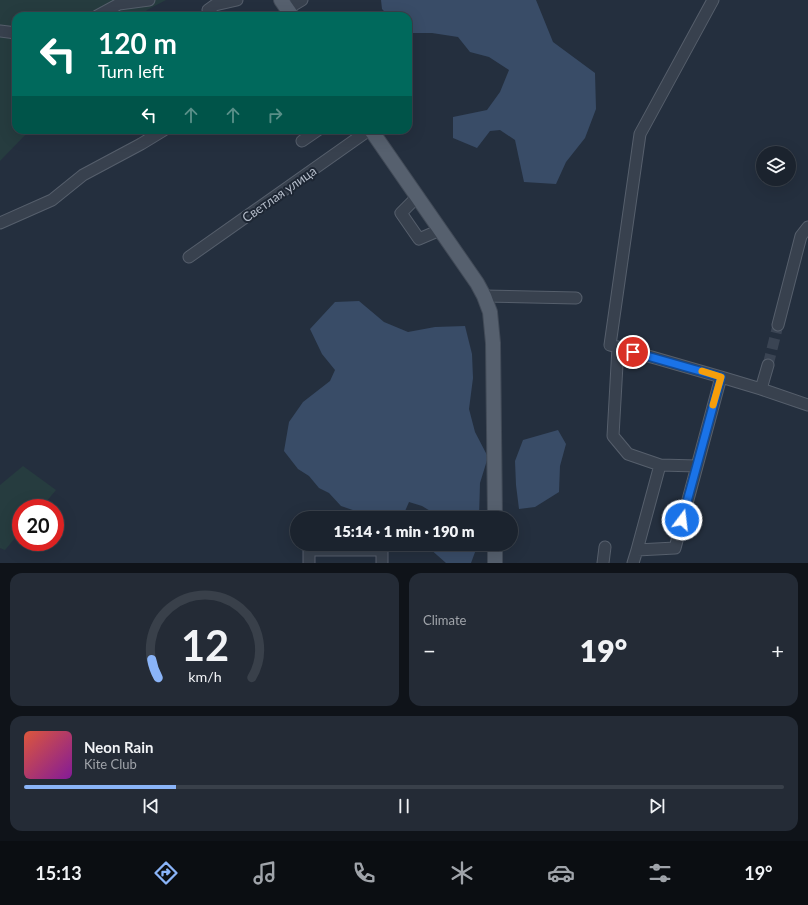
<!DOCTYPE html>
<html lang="en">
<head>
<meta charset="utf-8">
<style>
	:root { --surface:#1b232e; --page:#242b36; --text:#f1f3f6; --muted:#a0a4aa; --line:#39404a; --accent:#8ab4f8 }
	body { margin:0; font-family:Lato,sans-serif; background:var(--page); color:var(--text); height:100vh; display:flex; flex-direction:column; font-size:15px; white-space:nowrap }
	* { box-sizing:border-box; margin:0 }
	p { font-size:13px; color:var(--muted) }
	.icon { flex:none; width:22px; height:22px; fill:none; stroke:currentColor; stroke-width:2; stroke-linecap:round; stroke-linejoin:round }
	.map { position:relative; height:563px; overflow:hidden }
	.drawer { display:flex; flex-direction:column; gap:10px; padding:10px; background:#0f1319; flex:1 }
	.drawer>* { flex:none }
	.guide { position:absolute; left:12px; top:12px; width:400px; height:122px; border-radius:12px; box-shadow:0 4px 16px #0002,0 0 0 1px var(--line); background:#00695c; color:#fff; overflow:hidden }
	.fabs { position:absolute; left:756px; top:146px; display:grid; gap:8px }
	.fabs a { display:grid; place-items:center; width:40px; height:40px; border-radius:50%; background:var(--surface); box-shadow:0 4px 16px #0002,0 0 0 1px var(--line); font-size:20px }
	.speed { position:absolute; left:12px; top:499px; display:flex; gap:8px; font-size:20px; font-weight:700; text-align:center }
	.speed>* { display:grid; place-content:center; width:52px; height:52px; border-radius:50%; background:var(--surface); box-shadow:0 4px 16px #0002,0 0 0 1px var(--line); line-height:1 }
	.speed .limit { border:6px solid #d22; background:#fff; color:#111 }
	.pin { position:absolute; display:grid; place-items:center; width:34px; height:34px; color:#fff; margin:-17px; border:2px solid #fff; border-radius:50%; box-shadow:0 1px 4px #0007 }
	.me { position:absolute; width:44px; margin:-22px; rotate:15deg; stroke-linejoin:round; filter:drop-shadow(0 0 3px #0008) }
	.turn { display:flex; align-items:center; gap:14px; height:84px; padding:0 20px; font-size:18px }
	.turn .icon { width:52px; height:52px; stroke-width:2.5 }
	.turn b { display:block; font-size:28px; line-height:34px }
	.lanes { display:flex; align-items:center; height:38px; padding:0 20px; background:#0003; justify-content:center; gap:20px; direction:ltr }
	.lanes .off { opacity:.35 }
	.big { font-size:30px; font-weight:800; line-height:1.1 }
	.drawer .card { flex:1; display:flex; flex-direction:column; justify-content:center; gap:6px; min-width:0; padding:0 14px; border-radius:12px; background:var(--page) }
	.drawer .dial { align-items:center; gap:0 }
	.dial svg { height:104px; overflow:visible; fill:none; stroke:var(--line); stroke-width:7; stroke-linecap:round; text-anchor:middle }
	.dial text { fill:var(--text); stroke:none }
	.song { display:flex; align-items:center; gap:12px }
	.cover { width:48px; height:48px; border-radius:6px; background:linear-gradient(135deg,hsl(10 70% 55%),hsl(290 70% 35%)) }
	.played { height:4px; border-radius:2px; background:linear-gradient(90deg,var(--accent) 20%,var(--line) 20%) }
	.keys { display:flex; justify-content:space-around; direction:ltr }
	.heat { display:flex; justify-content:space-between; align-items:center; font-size:22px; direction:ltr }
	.drawer .tiles { flex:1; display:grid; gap:10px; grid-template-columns:1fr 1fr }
	.card:last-child { grid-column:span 2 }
	.trip { position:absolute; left:290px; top:511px; width:228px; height:40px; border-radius:20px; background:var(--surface); box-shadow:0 4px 16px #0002,0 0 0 1px var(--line); font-weight:800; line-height:40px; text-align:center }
	.tab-bar { display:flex; height:64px; justify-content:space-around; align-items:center; background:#0b0e12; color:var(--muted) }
	.tab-bar .icon { width:28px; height:28px }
	.tab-bar .current { color:var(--accent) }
	.tab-bar b { font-size:18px; color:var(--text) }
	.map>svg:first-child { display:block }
	.green { fill:#263c3f }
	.water { fill:#394c67 }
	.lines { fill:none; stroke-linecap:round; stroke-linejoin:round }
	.minor-tunnel { stroke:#3a4453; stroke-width:11; stroke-dasharray:11 5.5; stroke-linecap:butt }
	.minor-casing { stroke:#565f6c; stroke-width:13 }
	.major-casing { stroke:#414a57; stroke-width:16 }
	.minor { stroke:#38414e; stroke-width:11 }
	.major { stroke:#56606e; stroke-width:14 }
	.route-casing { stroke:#114b97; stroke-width:10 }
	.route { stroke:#1a73e8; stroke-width:7 }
	.slow { stroke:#f59e0b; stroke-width:7 }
	.labels { text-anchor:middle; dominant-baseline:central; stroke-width:4; stroke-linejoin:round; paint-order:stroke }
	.street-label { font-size:13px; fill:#b4bcc9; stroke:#1d2633 }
</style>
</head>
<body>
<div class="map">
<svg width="808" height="563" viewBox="0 0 808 563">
	<rect width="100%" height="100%" fill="#242f3e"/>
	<!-- green -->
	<path class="green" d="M 0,0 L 166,0 L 147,10 L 141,16 L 16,16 L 16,130 L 30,130 L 0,161 Z
		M 23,466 L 56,490 L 41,508 L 21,508 L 21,531 L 5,550 L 0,548 L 0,485 Z"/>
	<!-- water -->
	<path class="water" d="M 381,0 L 536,0 L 553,42 L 595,73 L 596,109 L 585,138 L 566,162 L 556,184 L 524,182 L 515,140 L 500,130 L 490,131 L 477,148 L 453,138 L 453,117 L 487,110 L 500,92 L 509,70 L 489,57 L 470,52 L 458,37 L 432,33 L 408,33 L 408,16 L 389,16 L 382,9 Z
		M 359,301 L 384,322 L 408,332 L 435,327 L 465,326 L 472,354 L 473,378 L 469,409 L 475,432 L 488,457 L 480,483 L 479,518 L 435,518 L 437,515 L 422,506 L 409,502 L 402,518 L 376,518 L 341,506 L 329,493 L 319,488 L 309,476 L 298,469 L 284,451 L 289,422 L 303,402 L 330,381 L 335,370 L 322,354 L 310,329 L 335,302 Z
		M 558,430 L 566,444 L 560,466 L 559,492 L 535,507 L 519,509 L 516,485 L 515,461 L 523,440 Z
		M 428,544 L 478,544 L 471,563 L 446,563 L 429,548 Z"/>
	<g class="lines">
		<!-- minor-tunnel -->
		<path class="minor-tunnel" d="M 768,365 L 778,325"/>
		<!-- minor casing -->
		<g class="minor-casing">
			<path id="minor" d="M 713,0 L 640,134 L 610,345 L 721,377
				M 287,9 L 302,0
				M 208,10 L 215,5 L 237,0
				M 97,16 L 119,4 L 149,0
				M 0,31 L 16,33
				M 302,141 L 318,130
				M 417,197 L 401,213 L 419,239 L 440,230
				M 0,223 L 52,200 L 83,175 L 141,144 L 164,130
				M 189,257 L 369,130
				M 484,296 L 576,298
				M 778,325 L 801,236 L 808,227
				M 618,347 L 613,436 L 628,454 L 660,465 L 637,550
				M 761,389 L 768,365
				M 660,465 L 697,466
				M 309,544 L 309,563
				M 382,544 L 382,563
				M 309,550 L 382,550
				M 603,563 L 605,547
				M 633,563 L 637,550 L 675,548 L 721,377 L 761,389 L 808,405"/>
		</g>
		<!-- major casing -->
		<g class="major-casing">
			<path id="major" d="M 281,0 L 292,16
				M 371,130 L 477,283 L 484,296 L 490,312 L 493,343 L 495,518
				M 495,544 L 495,563"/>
		</g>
		<!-- minor -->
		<use href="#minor" class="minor"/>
		<!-- major -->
		<use href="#major" class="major"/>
	</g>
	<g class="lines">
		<!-- route casing -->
		<g class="route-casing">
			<path id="route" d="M 633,352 L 721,377 L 682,520"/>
		</g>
		<!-- route -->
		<use href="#route" class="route"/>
		<!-- slow -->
		<path class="slow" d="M 702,371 L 721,377 L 713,405"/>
	</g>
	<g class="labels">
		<!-- street labels -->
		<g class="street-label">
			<text transform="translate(279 194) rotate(-35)">Светлая улица</text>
		</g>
	</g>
</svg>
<div class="fabs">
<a><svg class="icon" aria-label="layers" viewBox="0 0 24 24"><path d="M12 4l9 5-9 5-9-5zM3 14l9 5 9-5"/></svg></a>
</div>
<div class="speed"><div class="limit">20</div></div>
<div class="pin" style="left:633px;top:352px;background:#d93025"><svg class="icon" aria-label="arrive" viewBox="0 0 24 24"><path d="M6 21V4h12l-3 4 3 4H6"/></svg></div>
<svg class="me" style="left:682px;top:520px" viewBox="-20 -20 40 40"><circle r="17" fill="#1a73e8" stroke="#fff" stroke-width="3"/><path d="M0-11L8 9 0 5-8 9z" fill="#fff"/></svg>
<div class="trip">15:14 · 1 min · 190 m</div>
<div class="guide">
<div class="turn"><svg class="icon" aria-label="left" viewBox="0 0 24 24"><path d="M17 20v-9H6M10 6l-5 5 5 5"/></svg><div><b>120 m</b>Turn left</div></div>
<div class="lanes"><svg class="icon" aria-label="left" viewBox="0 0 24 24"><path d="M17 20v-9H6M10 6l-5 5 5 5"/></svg><svg class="icon off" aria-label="ahead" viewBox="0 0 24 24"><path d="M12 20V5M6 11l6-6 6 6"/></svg><svg class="icon off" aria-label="ahead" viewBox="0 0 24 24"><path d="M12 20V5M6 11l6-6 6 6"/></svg><svg class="icon off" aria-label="right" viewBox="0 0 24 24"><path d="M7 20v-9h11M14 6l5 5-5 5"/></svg></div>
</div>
</div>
<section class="drawer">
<div class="tiles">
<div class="card dial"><svg viewBox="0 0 100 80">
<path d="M14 69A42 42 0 1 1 86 69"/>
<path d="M14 69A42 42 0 0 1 9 55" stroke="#8ab4f8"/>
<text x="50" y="56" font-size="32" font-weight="700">12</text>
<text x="50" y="72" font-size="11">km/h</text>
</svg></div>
<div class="card"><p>Climate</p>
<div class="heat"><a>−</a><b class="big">19°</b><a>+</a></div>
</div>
<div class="card">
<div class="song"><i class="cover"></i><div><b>Neon Rain</b><p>Kite Club</p></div></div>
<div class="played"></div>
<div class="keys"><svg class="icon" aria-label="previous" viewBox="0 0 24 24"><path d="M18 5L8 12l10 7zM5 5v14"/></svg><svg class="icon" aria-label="pause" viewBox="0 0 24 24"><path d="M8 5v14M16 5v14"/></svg><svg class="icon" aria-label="next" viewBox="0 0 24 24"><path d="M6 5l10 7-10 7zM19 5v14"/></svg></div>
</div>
</div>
</section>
<nav class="tab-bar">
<b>15:13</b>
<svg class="icon current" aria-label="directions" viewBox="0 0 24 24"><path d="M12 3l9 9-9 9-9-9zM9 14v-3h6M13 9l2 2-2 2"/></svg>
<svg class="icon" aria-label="music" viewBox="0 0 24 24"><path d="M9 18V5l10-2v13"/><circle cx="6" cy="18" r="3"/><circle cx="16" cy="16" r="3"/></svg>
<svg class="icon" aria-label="phone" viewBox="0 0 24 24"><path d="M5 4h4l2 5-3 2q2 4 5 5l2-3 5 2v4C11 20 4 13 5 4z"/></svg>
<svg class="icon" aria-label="climate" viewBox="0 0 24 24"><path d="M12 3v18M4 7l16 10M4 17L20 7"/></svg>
<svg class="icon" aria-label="car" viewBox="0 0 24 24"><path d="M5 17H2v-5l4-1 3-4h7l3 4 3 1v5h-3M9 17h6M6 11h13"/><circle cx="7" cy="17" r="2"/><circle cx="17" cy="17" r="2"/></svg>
<svg class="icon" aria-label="filters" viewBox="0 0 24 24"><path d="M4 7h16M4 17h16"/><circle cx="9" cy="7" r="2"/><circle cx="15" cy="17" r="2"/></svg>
<b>19°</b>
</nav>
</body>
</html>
